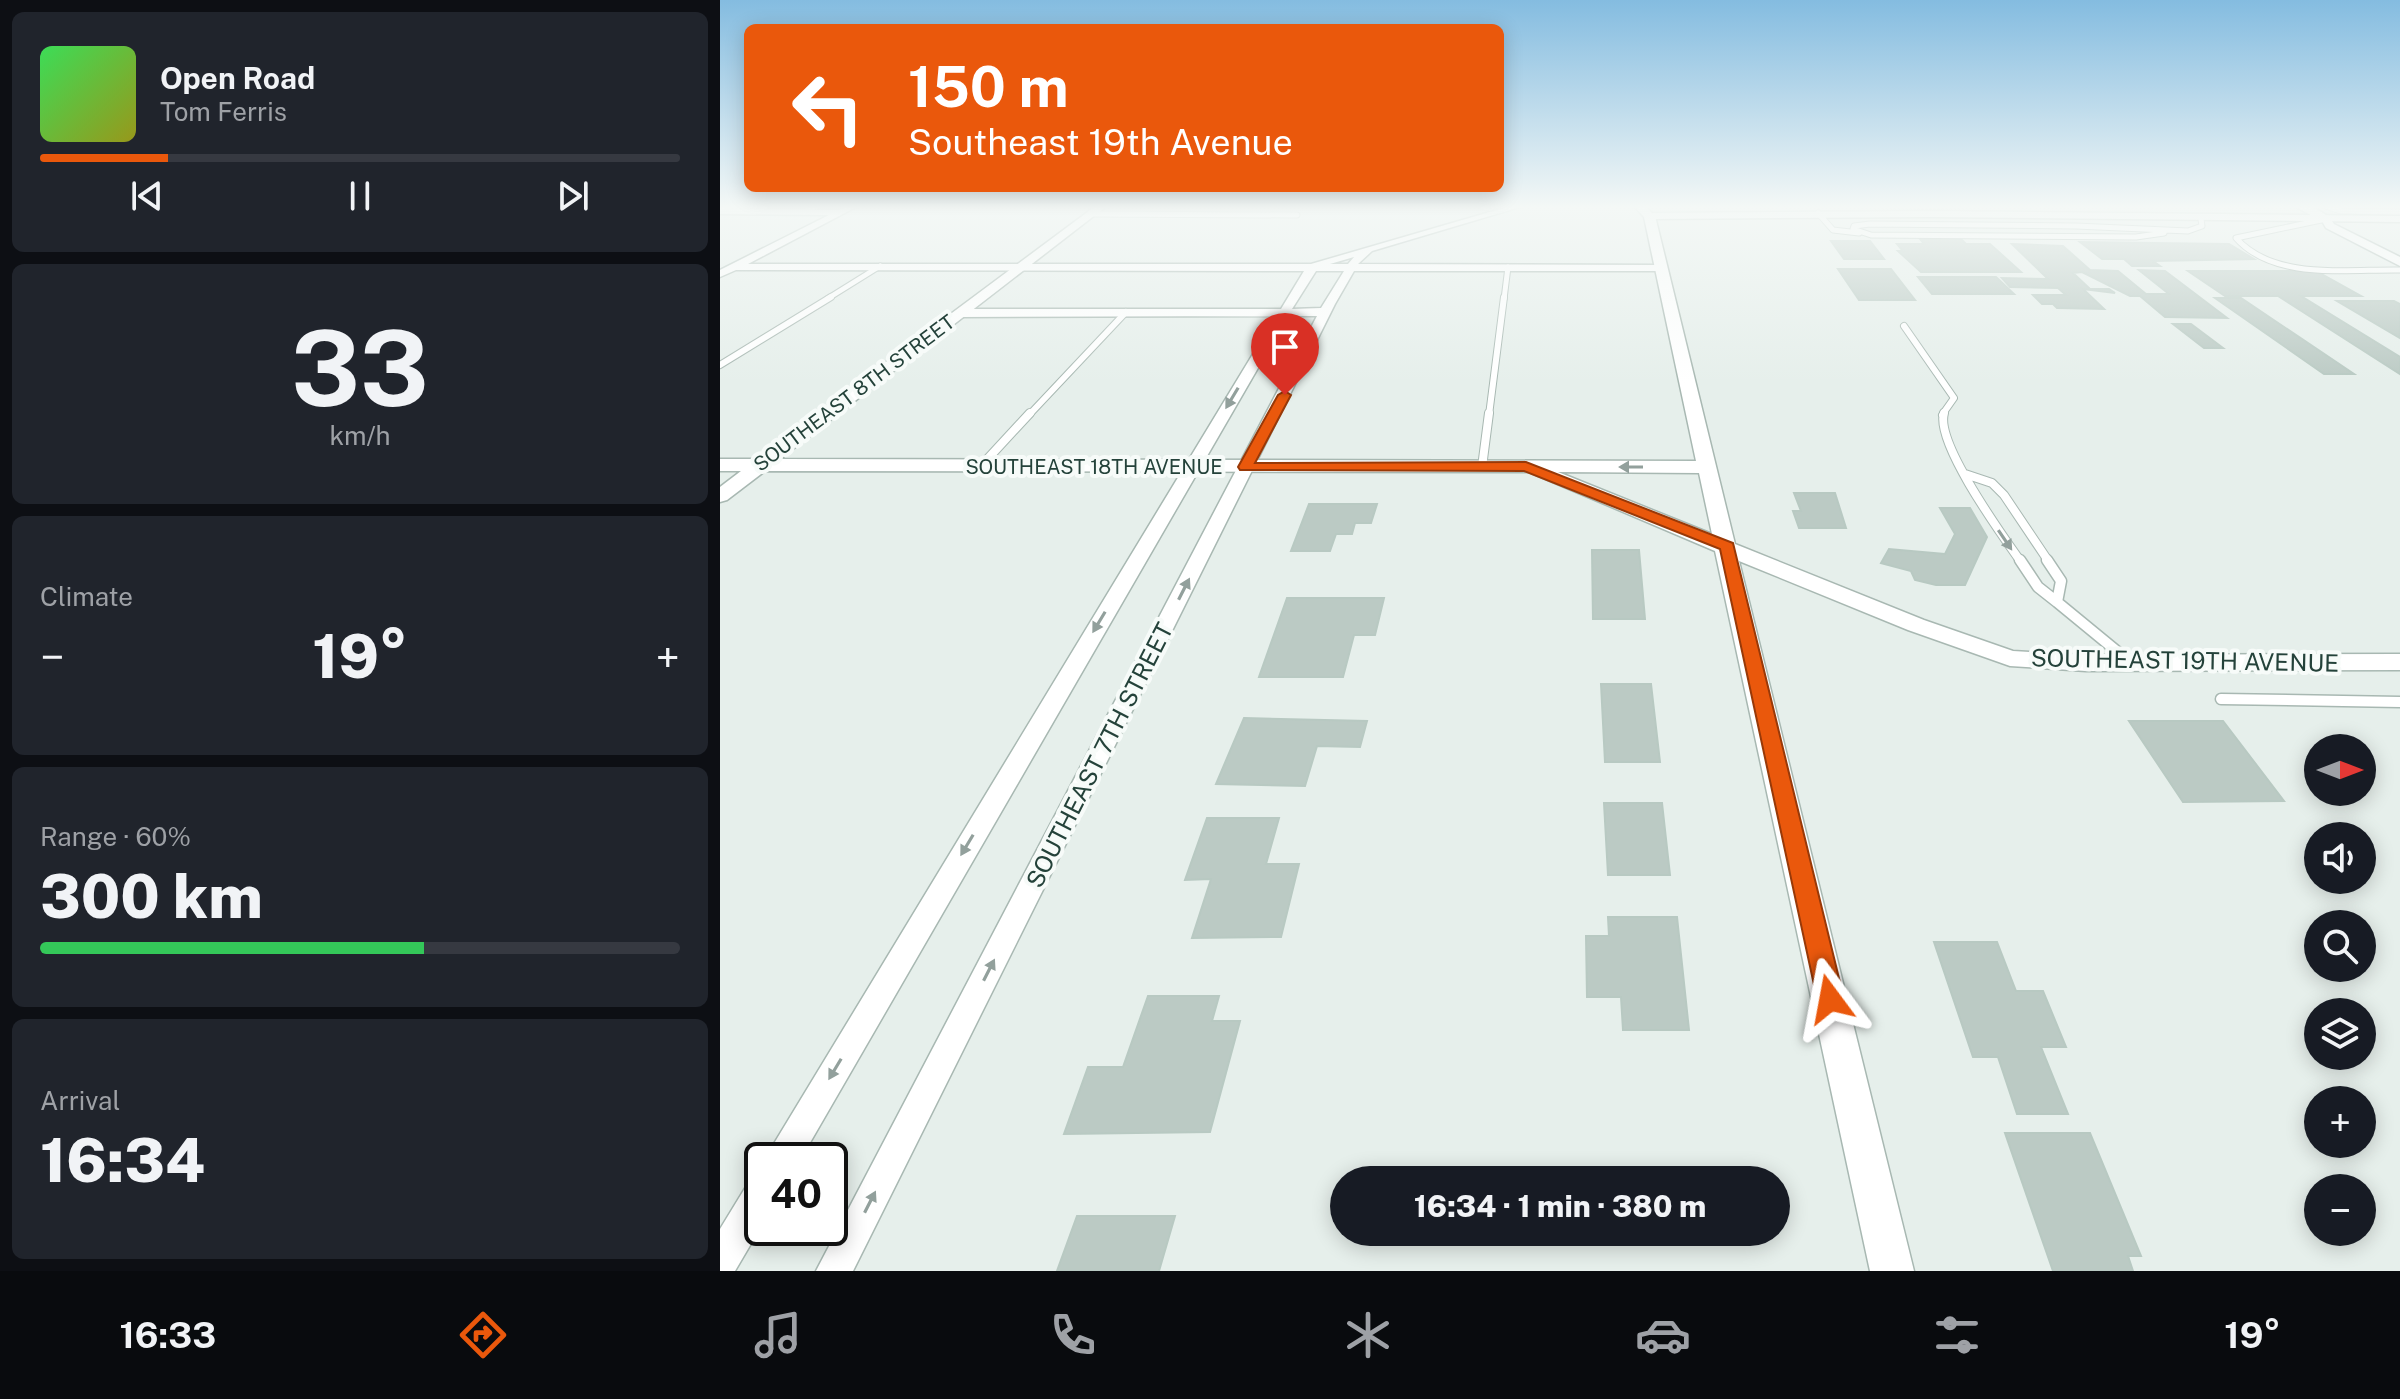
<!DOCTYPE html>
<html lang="en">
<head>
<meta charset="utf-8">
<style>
	:root { --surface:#171b24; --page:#20242c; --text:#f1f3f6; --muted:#9ea1a6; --line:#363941; --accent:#ea580c }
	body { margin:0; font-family:"Public Sans",sans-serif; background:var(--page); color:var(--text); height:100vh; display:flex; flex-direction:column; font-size:30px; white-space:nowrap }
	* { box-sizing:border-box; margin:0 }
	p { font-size:26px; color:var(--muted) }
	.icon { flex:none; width:44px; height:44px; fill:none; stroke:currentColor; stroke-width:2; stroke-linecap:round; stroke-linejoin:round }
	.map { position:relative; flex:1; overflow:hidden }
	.details { display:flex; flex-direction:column; gap:12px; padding:12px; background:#0d0f14; width:720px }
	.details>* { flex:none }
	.top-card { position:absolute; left:24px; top:24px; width:760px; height:168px; border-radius:12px; box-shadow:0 4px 20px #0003; background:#ea580c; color:#fff; overflow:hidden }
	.needle { width:52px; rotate:90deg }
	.fabs { position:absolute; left:1584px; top:734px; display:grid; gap:16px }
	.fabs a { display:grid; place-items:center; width:72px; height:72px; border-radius:50%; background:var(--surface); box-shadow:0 4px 20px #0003; font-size:40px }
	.speed { position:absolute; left:24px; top:1142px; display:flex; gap:16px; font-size:40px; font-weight:700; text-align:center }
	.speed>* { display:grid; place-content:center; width:104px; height:104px; border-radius:50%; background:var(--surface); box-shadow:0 4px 20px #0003; line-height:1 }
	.speed .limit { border:4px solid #111; border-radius:12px; background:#fff; color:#111 }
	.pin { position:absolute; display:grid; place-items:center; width:68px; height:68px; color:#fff; margin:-82px -34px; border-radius:50% 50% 50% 0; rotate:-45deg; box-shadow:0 0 8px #0007 }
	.pin .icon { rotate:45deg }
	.me { position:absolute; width:88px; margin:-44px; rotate:347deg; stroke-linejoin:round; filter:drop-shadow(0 0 6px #0008) }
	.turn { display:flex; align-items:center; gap:28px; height:168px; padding:0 32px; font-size:36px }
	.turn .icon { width:104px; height:104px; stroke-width:2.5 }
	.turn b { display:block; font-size:56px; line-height:68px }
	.big { font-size:60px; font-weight:800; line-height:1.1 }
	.details .widget { flex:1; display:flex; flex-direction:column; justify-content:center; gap:12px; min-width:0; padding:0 28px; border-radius:12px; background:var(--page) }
	.details .dial { align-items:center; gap:0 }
	.dial b { font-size:104px; line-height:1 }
	.song { display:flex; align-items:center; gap:24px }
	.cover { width:96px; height:96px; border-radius:12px; background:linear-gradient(135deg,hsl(130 70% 55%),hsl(60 70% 35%)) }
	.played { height:8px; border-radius:4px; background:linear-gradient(90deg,var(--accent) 20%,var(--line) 20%) }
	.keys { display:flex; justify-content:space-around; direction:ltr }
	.heat { display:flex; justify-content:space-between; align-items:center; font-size:44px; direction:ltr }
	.charge { height:12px; border-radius:6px; background:linear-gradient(90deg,#34c759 60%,var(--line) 0) }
	.trip { position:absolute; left:610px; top:1166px; width:460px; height:80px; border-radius:40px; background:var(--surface); box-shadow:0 4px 20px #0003; font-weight:800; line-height:80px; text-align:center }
	.menu { display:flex; height:128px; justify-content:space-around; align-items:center; background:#090b0e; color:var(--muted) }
	.menu .icon { width:56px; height:56px }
	.menu .current { color:var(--accent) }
	.menu b { font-size:36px; color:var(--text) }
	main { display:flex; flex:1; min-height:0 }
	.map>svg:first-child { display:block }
	.building { fill:#bbcac4; stroke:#b8c9c2; stroke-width:2 }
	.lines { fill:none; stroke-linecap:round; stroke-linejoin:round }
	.service-far3-casing { stroke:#a8b8b2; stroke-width:7 }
	.service-far2-casing { stroke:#a8b8b2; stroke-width:8 }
	.service-far1-casing { stroke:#a8b8b2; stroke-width:10 }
	.service-casing { stroke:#a8b8b2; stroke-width:13 }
	.minor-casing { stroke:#a8b8b2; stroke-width:3 }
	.tertiary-casing { stroke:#a8b8b2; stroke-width:3 }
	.service-far3 { stroke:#fff; stroke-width:5 }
	.service-far2 { stroke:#fff; stroke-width:6 }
	.service-far1 { stroke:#fff; stroke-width:8 }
	.service { stroke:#fff; stroke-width:10 }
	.minor { fill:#fff; fill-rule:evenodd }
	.tertiary { fill:#fff; fill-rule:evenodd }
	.oneway { fill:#92a09c }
	.route { fill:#ea580c; stroke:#983908; stroke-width:2 }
	.labels { text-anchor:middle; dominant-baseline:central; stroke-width:8; stroke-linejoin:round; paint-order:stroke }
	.far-street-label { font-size:20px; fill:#24423a; stroke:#f7fbf9 }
	.street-label { font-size:24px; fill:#24423a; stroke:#f7fbf9 }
</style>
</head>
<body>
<main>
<section class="details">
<div class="widget">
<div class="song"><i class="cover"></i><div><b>Open Road</b><p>Tom Ferris</p></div></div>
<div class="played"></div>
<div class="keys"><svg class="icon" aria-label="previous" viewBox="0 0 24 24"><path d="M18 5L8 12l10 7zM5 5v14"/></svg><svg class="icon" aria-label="pause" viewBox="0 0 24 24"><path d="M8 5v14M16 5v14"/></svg><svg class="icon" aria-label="next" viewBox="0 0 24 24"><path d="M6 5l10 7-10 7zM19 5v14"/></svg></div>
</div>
<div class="widget dial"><b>33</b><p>km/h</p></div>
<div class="widget"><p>Climate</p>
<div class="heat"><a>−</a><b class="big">19°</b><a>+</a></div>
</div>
<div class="widget"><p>Range · 60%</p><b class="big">300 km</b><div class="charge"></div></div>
<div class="widget"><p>Arrival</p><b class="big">16:34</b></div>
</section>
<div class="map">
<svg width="1680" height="1271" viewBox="0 0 1680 1271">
	<rect width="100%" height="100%" fill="#e6efeb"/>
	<!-- building -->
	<path class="building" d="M 1200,239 L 1241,239 L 1246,244 L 1270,244 L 1301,272 L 1201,272 L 1178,251 L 1183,251 L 1177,244 L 1204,244 Z
		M 1111,241 L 1150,241 L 1164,259 L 1124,259 Z
		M 1360,242 L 1509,244 L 1534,259 L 1433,261 L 1440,266 L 1412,266 L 1404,259 L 1382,259 Z
		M 1292,244 L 1343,246 L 1370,270 L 1398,271 L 1426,294 L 1449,294 L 1419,270 L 1445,271 L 1507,318 L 1445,317 L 1420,296 L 1410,296 L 1362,272 L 1353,273 L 1370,289 L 1389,289 L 1395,293 L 1363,289 L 1384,309 L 1337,308 L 1333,304 L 1322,304 L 1313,295 L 1346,295 L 1338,288 L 1290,287 L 1282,278 L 1328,279 Z
		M 1118,269 L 1171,269 L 1195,300 L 1139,300 Z
		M 1468,271 L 1596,271 L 1641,296 L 1581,296 L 1680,357 L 1680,374 L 1558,296 L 1505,296 Z
		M 1198,277 L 1276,277 L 1294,294 L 1212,294 Z
		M 1495,298 L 1521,298 L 1634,374 L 1604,374 Z
		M 1617,301 L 1674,301 L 1680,304 L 1680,338 Z
		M 1453,324 L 1471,324 L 1503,348 L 1484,348 Z
		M 1074,493 L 1115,493 L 1126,528 L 1079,528 L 1073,511 L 1081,511 Z
		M 589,504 L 657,504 L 651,523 L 635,523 L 632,534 L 616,534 L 610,551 L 571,551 Z
		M 1220,508 L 1250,508 L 1267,537 L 1245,585 L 1216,585 L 1195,580 L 1191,571 L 1161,563 L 1169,549 L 1225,554 L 1235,534 Z
		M 872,550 L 919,550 L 925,619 L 873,619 Z
		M 567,598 L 664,598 L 655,635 L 634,635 L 623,677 L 539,677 Z
		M 881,684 L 931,684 L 940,762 L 885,762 Z
		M 524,718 L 647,721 L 640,747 L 597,746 L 585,786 L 496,784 Z
		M 1409,721 L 1503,721 L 1564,801 L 1463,802 Z
		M 884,803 L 942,803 L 950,875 L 888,875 Z
		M 487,818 L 559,818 L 546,864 L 579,864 L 561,937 L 472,938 L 491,879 L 465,880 Z
		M 888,917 L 957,917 L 969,1030 L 903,1030 L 901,997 L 867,997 L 866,936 L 889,936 Z
		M 1214,942 L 1277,942 L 1296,991 L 1323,991 L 1346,1047 L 1321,1047 L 1348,1114 L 1297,1114 L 1278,1057 L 1253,1057 Z
		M 428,996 L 499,996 L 492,1021 L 520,1021 L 490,1132 L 344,1134 L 368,1067 L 403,1067 Z
		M 1285,1133 L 1370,1133 L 1421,1256 L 1408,1256 L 1413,1271 L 1333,1271 Z
		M 357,1216 L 455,1216 L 439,1271 L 337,1271 Z"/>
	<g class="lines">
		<!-- service-far3 casing -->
		<g class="service-far3-casing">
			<path id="service-far3" d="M 1602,205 L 1621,211 L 1680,212
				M 84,212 L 99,205
				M 1098,213 L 1113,230 L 1139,233
				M 370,214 L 577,215
				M 1606,219 L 1516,238 C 1554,281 1628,269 1680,270
				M 1443,230 L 1444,233 L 1416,237 L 1151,235 L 1133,229 L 1134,226 L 1150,224 L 1356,226 L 1468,231 L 1482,226 L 1481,219
				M 107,299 L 160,266
				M 784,299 L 788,267"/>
		</g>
		<!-- service-far2 casing -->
		<g class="service-far2-casing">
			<path id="service-far2" d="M 1184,326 L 1234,398 L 1222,415
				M 0,365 L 111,297
				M 309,415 L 406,312
				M 769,415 L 784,297"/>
		</g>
		<!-- service-far1 casing -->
		<g class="service-far1-casing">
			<path id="service-far1" d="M 1224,413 C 1215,443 1282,535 1301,562
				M 261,466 L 310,413
				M 762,467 L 769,413
				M 1245,474 L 1272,483 L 1284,495 L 1329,562"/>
		</g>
		<!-- service casing -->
		<g class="service-casing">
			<path id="service" d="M 1300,560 L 1318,587 L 1337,602 L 1341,581 L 1327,560
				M 1337,602 L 1410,662
				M 1501,699 L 1680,702"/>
		</g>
		<!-- minor casing -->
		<g class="minor-casing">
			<path id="minor" d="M 129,205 L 140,205 L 28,264 L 591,264 L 794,205 L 807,205 L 652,251 L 638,264 L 940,265 L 945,268 L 940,271 L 634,271 L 615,304 L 133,1271 L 96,1271 L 597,316 L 568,316 L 80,1160 L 44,1160 L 556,316 L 239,317 L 233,313 L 239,309 L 561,309 L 584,271 L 16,270 L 0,277 L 0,270 L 109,215 L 0,214 L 0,208 L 119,210 ZM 634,257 L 628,264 L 610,264 ZM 596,271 L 624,271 L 601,308 L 572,309 Z
				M 1211,211 L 1680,216 L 1680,222 L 1211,217 L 929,219 L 924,216 L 929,213 Z
				M 42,1175 L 42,1225 L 15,1271 L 0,1271 L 0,1229 L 30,1180 Z"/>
		</g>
		<!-- tertiary casing -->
		<g class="tertiary-casing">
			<path id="tertiary" d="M 377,205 L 388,205 L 60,459 L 976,461 L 924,217 L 913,205 L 924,205 L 935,216 L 1015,544 L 1204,620 L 1293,651 L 1366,655 L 1680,654 L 1680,670 L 1366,671 L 1290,666 L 1188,630 L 1019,561 L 1194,1271 L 1150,1271 L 995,551 L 809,472 L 45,471 L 7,500 L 0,502 L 0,487 L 21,471 L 0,471 L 0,459 L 36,459 ZM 838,472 L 979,473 L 992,534 Z
				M 1572,205 C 1587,205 1606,210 1614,224 L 1680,257 L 1680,266 L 1606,228 L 1602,221 Z"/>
		</g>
		<!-- service-far3 -->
		<use href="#service-far3" class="service-far3"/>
		<!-- service-far2 -->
		<use href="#service-far2" class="service-far2"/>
		<!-- service-far1 -->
		<use href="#service-far1" class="service-far1"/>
		<!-- service -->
		<use href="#service" class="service"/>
		<!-- minor -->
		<use href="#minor" class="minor"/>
		<!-- tertiary -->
		<use href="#tertiary" class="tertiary"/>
	</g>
	<!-- one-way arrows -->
	<defs><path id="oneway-solid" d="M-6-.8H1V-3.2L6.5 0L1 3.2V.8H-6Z" transform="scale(2)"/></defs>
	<g class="oneway">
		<use href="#oneway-solid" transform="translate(512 398) rotate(121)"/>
		<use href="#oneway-solid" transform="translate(911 467) rotate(-180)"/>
		<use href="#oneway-solid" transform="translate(1285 540) rotate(56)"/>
		<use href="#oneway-solid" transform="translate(464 589) rotate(-63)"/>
		<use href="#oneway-solid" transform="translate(379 622) rotate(121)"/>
		<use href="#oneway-solid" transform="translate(247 845) rotate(121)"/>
		<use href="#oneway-solid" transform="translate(269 970) rotate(-63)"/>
		<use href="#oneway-solid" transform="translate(115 1069) rotate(121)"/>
		<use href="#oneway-solid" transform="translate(150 1202) rotate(-63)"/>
	</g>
	<!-- sky -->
	<linearGradient id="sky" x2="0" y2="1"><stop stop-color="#84bce0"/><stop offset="0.54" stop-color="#f4f8f6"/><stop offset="1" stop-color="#f4f8f6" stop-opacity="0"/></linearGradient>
	<rect width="1680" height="383" fill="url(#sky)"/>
	<!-- route -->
	<path class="route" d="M 565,391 L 571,395 L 535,463 L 806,462 L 1013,543 L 1124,999 L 1120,1007 L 1110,1011 L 1101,1007 L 1097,999 L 1000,549 L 804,471 L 520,470 L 518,467 L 558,395 Z"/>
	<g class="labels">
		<!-- far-street labels -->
		<g class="far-street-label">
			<text transform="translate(134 393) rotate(-37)">SOUTHEAST 8TH STREET</text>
			<text x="374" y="467">SOUTHEAST 18TH AVENUE</text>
		</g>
		<!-- street labels -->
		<g class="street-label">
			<text transform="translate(1465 660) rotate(1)">SOUTHEAST 19TH AVENUE</text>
			<text transform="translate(379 755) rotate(-63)">SOUTHEAST 7TH STREET</text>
		</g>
	</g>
</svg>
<div class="fabs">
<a><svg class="needle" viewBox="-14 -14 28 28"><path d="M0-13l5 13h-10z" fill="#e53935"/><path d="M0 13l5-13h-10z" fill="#9ea1a6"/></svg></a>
<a><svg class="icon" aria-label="sound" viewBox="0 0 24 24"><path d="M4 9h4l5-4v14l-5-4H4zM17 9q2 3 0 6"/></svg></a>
<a><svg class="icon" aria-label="search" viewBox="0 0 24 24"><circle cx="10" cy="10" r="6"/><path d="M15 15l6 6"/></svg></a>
<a><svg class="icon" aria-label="layers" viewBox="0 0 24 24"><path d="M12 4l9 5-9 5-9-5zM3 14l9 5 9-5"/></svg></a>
<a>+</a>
<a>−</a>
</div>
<div class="speed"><div class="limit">40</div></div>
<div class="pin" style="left:565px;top:395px;background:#d93025"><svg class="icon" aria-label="arrive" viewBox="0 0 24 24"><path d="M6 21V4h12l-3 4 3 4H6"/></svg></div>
<svg class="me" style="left:1110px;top:999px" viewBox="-20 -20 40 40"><path d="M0-17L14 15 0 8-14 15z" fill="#ea580c" stroke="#fff" stroke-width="4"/></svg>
<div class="trip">16:34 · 1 min · 380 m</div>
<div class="top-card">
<div class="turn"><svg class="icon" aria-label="left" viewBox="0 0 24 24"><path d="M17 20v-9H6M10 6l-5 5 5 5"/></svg><div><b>150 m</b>Southeast 19th Avenue</div></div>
</div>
</div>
</main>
<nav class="menu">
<b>16:33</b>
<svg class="icon current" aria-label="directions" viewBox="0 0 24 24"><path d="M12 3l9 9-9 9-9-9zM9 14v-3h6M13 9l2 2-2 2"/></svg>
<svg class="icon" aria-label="music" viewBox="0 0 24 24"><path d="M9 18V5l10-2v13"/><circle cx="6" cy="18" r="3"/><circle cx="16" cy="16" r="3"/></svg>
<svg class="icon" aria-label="phone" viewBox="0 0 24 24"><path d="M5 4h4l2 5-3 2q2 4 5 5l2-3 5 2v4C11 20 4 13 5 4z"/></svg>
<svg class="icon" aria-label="climate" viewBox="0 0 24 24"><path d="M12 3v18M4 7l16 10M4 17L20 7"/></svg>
<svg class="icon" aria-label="car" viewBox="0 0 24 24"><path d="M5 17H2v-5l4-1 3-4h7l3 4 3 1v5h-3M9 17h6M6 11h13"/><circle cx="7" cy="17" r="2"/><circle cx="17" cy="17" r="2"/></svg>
<svg class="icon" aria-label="filters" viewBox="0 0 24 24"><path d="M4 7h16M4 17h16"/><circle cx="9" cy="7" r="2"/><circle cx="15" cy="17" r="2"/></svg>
<b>19°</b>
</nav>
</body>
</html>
